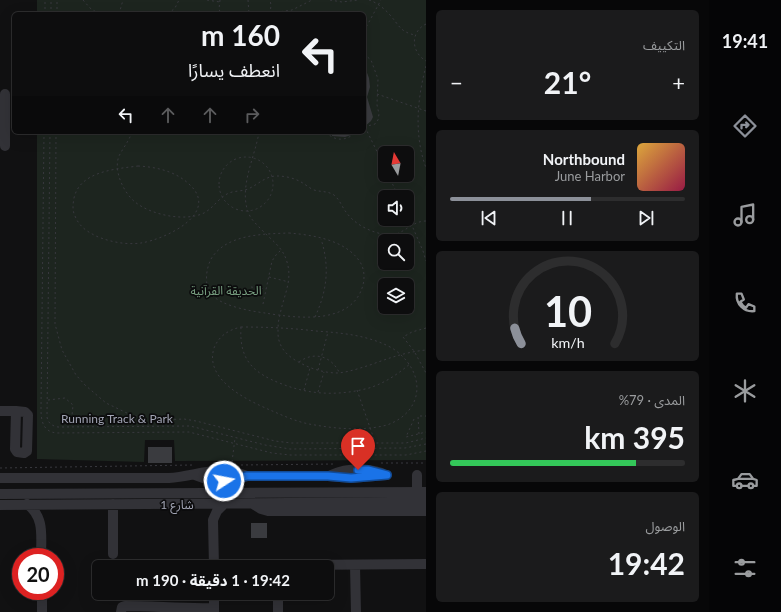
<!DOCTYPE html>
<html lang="ar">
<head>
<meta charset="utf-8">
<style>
	:root { --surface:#0d0d0e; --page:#1b1b1c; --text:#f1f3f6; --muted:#9a9c9e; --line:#2d2d2e; --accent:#8c9099 }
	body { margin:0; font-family:Lato,"Noto Sans Arabic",sans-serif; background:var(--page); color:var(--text); direction:rtl; height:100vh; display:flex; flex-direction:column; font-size:15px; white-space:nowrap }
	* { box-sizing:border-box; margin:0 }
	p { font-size:13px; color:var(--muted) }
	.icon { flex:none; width:22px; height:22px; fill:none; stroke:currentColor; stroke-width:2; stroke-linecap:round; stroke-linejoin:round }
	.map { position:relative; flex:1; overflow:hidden; direction:ltr }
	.panel { display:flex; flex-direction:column; gap:10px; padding:10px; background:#070708; width:283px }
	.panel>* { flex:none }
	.hud { position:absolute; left:12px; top:12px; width:354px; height:122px; border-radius:6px; box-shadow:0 4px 16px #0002,0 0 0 1px var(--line); direction:rtl; background:#0d0d0e; color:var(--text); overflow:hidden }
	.needle { width:26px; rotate:350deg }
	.tools { position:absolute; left:378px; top:146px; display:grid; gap:8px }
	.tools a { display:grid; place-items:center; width:36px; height:36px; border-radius:6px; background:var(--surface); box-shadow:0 4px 16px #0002,0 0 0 1px var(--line); font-size:20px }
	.speed { position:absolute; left:12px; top:548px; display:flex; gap:8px; font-size:20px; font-weight:700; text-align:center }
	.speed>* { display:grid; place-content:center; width:52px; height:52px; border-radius:50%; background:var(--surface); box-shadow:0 4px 16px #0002,0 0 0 1px var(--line); line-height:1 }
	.speed .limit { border:6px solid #d22; background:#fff; color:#111 }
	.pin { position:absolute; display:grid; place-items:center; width:34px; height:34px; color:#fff; margin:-41px -17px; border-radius:50% 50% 50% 0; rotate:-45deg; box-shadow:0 0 4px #0007 }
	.pin .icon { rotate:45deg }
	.me { position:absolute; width:44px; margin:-22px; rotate:79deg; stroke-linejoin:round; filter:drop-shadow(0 0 3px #0008) }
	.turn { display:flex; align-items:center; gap:14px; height:84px; padding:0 20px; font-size:18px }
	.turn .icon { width:52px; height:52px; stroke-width:2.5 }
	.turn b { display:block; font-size:28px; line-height:34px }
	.lanes { display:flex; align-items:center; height:38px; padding:0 20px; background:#0003; justify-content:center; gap:20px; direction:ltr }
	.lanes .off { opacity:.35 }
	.big { font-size:30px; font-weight:700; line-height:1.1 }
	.panel .tile { flex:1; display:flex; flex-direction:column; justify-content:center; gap:6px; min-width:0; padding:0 14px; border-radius:6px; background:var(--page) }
	.panel .dial { align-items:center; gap:0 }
	.dial svg { height:104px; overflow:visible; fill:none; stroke:var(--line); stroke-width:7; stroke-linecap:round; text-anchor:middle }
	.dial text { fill:var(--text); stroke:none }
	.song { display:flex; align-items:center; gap:12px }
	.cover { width:48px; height:48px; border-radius:6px; background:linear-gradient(135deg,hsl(40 70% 55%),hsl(340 70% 35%)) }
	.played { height:4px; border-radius:2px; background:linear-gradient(90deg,var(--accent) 60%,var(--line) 60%) }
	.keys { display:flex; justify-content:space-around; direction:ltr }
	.heat { display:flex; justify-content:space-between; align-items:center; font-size:22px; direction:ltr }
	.charge { height:6px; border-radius:3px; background:linear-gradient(90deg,#34c759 79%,var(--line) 0) }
	.trip { position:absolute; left:92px; top:560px; width:242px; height:40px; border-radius:6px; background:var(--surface); box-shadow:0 4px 16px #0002,0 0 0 1px var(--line); font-weight:700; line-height:40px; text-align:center; direction:rtl }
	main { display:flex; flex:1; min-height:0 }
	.tabs { display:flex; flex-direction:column; width:72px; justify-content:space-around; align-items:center; background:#050506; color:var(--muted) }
	.tabs .icon { width:28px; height:28px }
	.tabs .active { color:var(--accent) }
	.tabs b { font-size:18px; color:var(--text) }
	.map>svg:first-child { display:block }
	.green { fill:#1d251f; fill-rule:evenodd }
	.building { fill:#3a3b3f }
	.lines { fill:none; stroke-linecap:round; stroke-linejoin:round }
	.path { stroke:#38383e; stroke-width:1; stroke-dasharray:2 3; stroke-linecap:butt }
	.minor { stroke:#323237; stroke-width:10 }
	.route-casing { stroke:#114b97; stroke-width:10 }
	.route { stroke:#1a73e8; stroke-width:7 }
	.labels { text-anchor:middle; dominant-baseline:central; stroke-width:3.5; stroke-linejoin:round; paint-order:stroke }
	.park-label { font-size:12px; fill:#789f81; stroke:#0c0c0d }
	.street-label { font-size:12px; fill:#a1a4b3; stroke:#0c0c0d }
</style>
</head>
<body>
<main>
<nav class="tabs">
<b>19:41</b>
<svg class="icon active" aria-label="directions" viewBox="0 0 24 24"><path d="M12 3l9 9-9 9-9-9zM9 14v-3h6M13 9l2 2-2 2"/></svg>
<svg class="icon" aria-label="music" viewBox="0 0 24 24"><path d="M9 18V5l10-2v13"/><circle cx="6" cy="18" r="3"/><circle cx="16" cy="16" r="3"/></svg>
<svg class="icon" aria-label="phone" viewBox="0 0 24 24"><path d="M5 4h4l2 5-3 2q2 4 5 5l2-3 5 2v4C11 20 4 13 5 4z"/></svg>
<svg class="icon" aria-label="climate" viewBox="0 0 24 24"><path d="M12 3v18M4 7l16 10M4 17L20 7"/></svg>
<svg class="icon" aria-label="car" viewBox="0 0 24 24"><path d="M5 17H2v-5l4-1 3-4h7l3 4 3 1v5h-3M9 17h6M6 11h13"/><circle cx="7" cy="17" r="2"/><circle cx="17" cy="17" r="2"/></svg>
<svg class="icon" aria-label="filters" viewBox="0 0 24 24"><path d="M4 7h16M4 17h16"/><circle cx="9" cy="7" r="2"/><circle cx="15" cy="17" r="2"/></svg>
</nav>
<section class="panel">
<div class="tile"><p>التكييف</p>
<div class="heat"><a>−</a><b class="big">21°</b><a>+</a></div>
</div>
<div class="tile">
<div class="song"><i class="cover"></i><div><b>Northbound</b><p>June Harbor</p></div></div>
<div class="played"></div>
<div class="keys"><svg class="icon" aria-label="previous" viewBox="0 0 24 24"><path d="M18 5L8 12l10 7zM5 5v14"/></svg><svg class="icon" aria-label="pause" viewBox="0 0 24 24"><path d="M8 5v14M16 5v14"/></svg><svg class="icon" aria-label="next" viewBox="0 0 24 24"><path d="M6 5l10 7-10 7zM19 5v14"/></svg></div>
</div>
<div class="tile dial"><svg viewBox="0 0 100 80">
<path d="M14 69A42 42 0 1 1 86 69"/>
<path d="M14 69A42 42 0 0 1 9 57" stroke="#8c9099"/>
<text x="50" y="56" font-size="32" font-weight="700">10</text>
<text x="50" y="72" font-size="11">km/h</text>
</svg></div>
<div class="tile"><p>المدى · 79%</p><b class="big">395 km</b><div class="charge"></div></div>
<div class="tile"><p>الوصول</p><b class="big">19:42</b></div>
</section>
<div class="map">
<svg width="426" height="612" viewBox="0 0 426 612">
	<rect width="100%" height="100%" fill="#111112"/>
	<!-- green -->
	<path class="green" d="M 37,0 L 426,0 L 426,460 L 175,461 L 174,440 L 145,440 L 144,462 L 37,459 L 37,132 L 364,132 L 364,14 L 37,14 ZM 385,153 L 407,153 L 407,175 L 385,175 ZM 385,197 L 407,197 L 407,219 L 385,219 ZM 385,241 L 407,241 L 407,263 L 385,263 ZM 385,285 L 407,285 L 407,307 L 385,307 Z"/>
	<!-- building -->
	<path class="building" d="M 364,65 L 369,78 L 370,87 L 367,97 L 373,117 L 371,121 L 364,127 Z
		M 332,132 L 357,132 L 357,133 L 345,137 L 332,136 Z
		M 148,447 L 172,447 L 172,463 L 148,463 Z
		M 251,523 L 267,523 L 267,538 L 251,538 Z"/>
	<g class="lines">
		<!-- path -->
		<path class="path" d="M 83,0 L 90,8 L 99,14
			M 207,0 L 220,2
			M 220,0 L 219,9 L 221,14
			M 248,0 L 249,14
			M 330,0 L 342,2 L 358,0
			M 369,0 C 376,2 385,9 390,15 C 399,25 400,32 415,35
			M 271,13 L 292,10 L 312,0
			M 45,14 L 45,0
			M 51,14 L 51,0
			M 57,14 L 57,0
			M 119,14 L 123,0
			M 168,14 L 175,8 L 179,0
			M 270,14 L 271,5 L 270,0
			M 426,24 C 410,32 411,52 426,61
			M 364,31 L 381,0
			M 364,54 L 371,60 L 378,79 L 377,105 L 379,114 L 378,120 L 375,124 L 364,127
			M 426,66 C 417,100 414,135 426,168
			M 377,94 L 426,111
			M 365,127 L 385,168
			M 44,132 L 41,409 C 41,421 43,432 57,433 L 189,432 L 272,453 L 290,455 L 406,455 L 426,451
			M 50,132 L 47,417 C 48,423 52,426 58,427 L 190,426 L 265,445 L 290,449 L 405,448 L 426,444
			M 56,132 L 55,324 L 62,350 L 76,375 L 85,385 L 106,403 L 131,415 L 159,420 L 184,419 L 196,421 L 275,441 L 291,443 L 406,443 L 426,438
			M 67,132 L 67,133
			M 132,132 C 129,141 123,148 119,156 C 113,171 124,193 135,202 C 151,215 185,222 204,213 C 213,208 218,199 227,194 C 234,190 243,192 250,188 C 260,183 266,176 277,176 C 285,176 294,178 301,182 C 305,184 309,188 314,190 C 321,192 328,191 334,195 C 340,200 342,207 346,212 C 355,225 372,233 388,235 C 403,236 411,221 426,221
			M 259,132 C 255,158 236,192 251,218 C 254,222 258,226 261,229 C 271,240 283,247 287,262 C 293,281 283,297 280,315 C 278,321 278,327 278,333 C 278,345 285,354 295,360 C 308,368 323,373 338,373 C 349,372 360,368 370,365 C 389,358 406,352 426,350
			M 326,132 C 335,142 347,141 356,132
			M219 184a27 27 0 1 1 54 0a27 27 0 1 1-54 0Z
			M 138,166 C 156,167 175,171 189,184 C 221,213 166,239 141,243 C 126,245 110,242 96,236 C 86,231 79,226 75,216 C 72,210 73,204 74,198 C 80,171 116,169 138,166 Z
			M 388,175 L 399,197
			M 407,214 L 423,251 L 426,261
			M 289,233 C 313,235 346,240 360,262 C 364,268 365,277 363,285 C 352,326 296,318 265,313 C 250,311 221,306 211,294 C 204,285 206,269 211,259 C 226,234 263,234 289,233 Z
			M 269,277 L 289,282
			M 251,287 L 266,289
			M 263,304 L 272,261 L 276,255 L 281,250
			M 315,317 C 327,291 330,267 321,239
			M 241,327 C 266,327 291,328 316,331 C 342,333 368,335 392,348 C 426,370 426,411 387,425 C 364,431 338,429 315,425 C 299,423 284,416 270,410 C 247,400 204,380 214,348 C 219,336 228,330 241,327 Z
			M 241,327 C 239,360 253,373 282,384 C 310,395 339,396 369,388 C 385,383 398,374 411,363
			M 426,328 L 412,332 L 403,337 L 414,351 L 426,373
			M 299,362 C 314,351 331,356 339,372
			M 318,370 L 328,332
			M 304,390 L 310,368
			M 357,390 L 375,442
			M 318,392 L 324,372
			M 48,400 L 65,398 L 73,405 L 71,426
			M 414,419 L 406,437 L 426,432
			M 419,434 L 418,416 L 426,416
			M 232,462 L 235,438
			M 381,463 L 426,463
			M 241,465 L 335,464
			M 0,468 L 193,465"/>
		<!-- minor -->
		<path class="minor" d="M 5,146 L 5,94
			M 0,411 L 16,411
			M 16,411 L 25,412 L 28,415 L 27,451 L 24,453 L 17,452 L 15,449 Z
			M 195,475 L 206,479 L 224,481 L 247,476 L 328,476 L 351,478 L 387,475
			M 331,475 C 347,468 365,468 382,473
			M 417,475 L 417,493
			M 0,478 L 169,478 C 197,476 219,464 247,476
			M 0,494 L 426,492
			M 27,504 C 45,517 41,537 41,557
			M 113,504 L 113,554
			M 253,504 L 261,509 L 268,511 L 426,511
			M 0,505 L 426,502
			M 355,565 L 356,612
			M 214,567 L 213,520 L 217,511 L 224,504
			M 285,567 L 294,565 L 426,564
			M 42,591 L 42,612
			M 214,593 L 214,612
			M 278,593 L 278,612
			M 121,612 L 122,607 L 125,606 C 155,606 184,609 214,608"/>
	</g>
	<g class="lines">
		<!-- route casing -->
		<g class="route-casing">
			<path id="route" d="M 224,481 L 247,476 L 328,476 L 351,478 L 387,475 L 368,470 L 358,470"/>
		</g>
		<!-- route -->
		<use href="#route" class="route"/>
	</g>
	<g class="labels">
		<!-- park labels -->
		<g class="park-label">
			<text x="226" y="290">الحديقة القرآنية</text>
		</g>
		<!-- street labels -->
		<g class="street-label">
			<text x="117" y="418">Running Track &amp; Park</text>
			<text x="177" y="504">شارع 1</text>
		</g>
	</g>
</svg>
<div class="tools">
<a><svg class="needle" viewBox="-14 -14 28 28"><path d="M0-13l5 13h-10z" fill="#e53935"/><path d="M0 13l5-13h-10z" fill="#9a9c9e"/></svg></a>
<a><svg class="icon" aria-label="sound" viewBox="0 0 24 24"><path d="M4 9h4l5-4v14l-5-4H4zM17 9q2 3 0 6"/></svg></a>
<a><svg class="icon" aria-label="search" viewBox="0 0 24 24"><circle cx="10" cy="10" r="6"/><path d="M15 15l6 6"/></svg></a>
<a><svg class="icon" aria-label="layers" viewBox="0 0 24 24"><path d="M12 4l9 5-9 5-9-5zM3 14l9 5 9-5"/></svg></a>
</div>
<div class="speed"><div class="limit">20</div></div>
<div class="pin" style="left:358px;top:470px;background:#d93025"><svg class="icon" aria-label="arrive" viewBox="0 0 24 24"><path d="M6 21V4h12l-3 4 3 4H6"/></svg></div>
<svg class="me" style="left:224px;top:481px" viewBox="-20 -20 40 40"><circle r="17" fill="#1a73e8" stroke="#fff" stroke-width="3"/><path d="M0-11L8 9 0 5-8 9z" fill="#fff"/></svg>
<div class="trip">19:42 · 1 دقيقة · 190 m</div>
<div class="hud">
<div class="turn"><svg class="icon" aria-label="left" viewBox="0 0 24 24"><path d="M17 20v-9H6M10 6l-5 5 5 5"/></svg><div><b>160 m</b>انعطف يسارًا</div></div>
<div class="lanes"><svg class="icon" aria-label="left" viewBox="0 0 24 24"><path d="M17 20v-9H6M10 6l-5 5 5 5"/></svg><svg class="icon off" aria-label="ahead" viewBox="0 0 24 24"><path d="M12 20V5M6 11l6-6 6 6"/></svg><svg class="icon off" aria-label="ahead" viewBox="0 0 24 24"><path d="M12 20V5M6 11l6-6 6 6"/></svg><svg class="icon off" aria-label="right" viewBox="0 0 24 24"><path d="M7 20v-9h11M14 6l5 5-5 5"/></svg></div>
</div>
</div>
</main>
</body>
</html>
